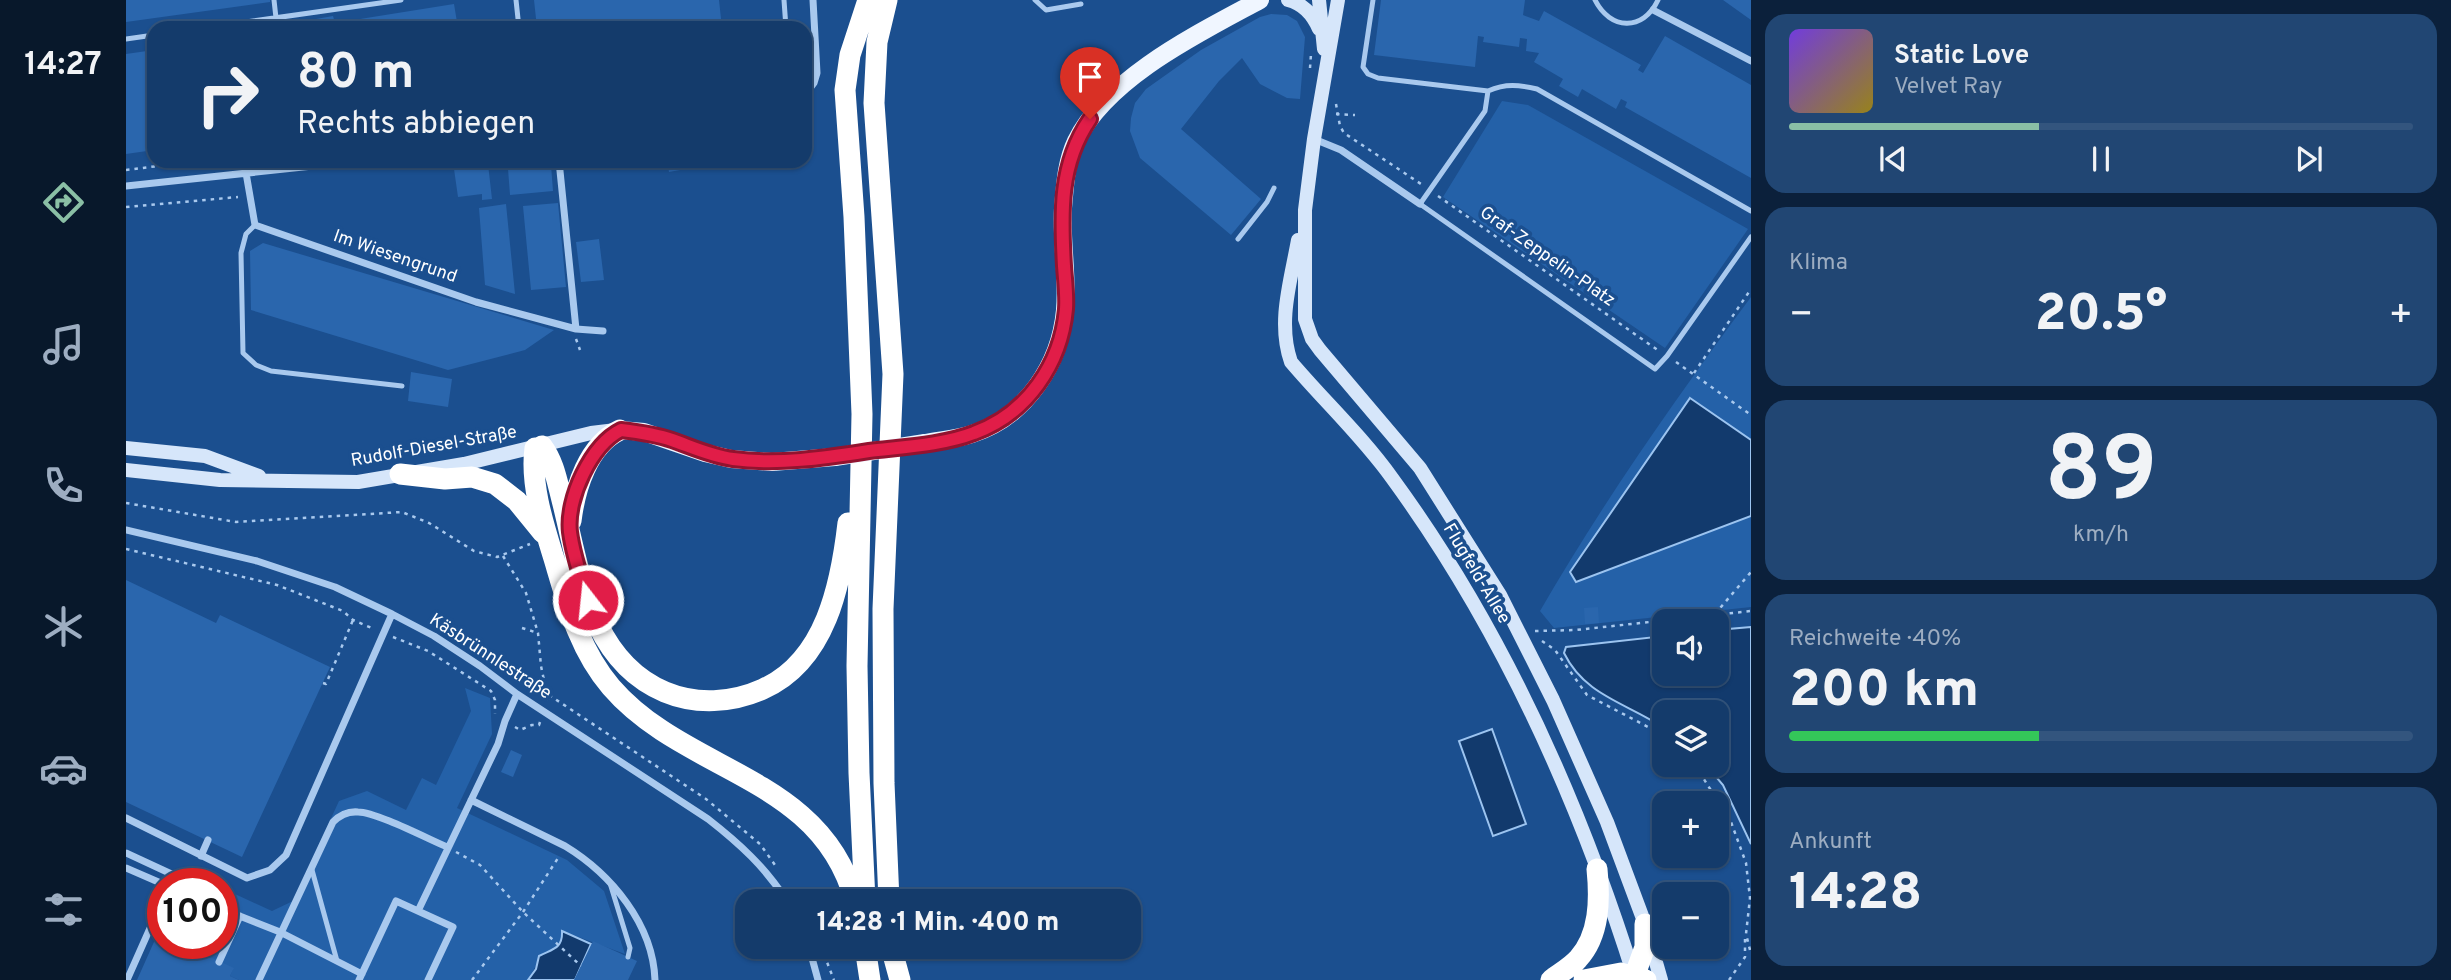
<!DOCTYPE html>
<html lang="de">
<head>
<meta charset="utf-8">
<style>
	:root { --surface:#143b6b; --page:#214673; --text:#f1f3f6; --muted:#9dadc1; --line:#33557e; --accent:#8abfa5 }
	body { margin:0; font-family:Overpass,sans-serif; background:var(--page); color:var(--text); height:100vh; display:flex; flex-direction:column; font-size:26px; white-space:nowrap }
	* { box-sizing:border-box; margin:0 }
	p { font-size:23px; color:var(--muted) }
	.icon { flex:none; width:38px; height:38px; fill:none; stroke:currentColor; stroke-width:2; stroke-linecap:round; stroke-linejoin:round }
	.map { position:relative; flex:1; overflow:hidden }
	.drawer { display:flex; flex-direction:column; gap:14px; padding:14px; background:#0b203b; width:700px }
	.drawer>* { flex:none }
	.banner { position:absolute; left:21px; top:21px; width:665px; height:147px; border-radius:21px; box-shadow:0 2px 5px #0004,0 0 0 2px var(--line); background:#143b6b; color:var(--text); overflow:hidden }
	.controls { position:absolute; left:1526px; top:609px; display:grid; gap:14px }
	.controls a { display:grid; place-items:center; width:77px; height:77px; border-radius:14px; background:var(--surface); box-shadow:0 2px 5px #0004,0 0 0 2px var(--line); font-size:35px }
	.speed { position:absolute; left:21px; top:868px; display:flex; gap:14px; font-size:35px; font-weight:700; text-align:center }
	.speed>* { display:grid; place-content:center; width:91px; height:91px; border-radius:50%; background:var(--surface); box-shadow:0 2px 5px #0004,0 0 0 2px var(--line); line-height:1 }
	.speed .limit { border:10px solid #d22; background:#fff; color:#111 }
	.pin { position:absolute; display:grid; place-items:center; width:60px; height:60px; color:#fff; margin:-72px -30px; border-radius:50% 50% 50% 0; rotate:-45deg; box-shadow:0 0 7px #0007 }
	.pin .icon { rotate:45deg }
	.me { position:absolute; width:77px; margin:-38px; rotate:344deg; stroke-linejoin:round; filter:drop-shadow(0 0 5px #0008) }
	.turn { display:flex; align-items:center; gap:24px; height:147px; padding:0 35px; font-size:32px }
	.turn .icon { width:91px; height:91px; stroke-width:2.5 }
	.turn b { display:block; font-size:49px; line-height:60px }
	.big { font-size:52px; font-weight:800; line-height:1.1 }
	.drawer .tile { flex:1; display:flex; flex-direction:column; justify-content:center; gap:10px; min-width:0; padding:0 24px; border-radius:21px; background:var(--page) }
	.drawer .dial { align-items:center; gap:0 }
	.dial b { font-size:91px; line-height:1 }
	.song { display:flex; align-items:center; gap:21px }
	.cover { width:84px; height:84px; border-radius:10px; background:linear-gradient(135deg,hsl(260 70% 55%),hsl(50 70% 35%)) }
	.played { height:7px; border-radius:4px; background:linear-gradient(90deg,var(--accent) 40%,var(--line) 40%) }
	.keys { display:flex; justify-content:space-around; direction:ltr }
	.heat { display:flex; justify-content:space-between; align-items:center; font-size:38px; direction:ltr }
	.charge { height:10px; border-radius:5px; background:linear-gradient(90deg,#34c759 40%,var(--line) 0) }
	.trip { position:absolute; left:609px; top:889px; width:406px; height:70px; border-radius:21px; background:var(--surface); box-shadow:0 2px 5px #0004,0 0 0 2px var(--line); font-weight:800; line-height:70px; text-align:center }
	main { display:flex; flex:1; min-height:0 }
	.dock { display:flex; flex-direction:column; width:126px; justify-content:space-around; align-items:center; background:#08182b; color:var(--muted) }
	.dock .icon { width:49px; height:49px }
	.dock .current { color:var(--accent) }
	.dock b { font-size:32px; color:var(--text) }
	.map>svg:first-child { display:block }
	.green { fill:#2461a8 }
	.water { fill:#123a6d; stroke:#9cc4f0; stroke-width:2 }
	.building { fill:#2a66ad }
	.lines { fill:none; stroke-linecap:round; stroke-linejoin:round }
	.path { stroke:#a9c9ee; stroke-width:2.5; stroke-dasharray:3.5 5; stroke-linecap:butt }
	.service { stroke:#a9c9ee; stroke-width:5 }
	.minor { stroke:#a9c9ee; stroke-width:7 }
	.secondary { stroke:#d6e6fa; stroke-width:14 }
	.primary { stroke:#f0f6ff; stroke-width:18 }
	.motorway { stroke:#fff; stroke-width:21 }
	.primary-bridge { stroke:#f0f6ff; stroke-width:18 }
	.route-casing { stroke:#92132f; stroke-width:18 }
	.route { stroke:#e11d48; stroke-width:12 }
	.labels { text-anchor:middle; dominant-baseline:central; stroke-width:7; stroke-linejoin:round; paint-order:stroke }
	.street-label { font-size:18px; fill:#fff; stroke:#1b4f8f }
</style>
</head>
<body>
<main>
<nav class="dock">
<b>14:27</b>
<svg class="icon current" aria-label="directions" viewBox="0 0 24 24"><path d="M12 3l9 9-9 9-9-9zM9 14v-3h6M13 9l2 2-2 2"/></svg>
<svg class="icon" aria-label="music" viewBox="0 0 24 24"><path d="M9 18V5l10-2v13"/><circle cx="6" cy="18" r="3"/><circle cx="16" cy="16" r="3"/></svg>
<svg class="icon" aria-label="phone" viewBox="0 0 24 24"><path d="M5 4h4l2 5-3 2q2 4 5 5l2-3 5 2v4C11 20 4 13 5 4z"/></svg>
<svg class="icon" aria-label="climate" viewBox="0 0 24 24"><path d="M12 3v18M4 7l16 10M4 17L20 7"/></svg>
<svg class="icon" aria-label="car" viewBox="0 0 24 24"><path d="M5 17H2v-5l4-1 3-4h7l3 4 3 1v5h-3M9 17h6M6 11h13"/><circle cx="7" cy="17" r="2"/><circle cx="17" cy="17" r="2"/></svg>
<svg class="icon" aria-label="filters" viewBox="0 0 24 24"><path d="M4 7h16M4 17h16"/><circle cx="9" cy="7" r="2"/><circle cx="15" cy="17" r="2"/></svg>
</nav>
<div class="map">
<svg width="1625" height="980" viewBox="0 0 1625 980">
	<rect width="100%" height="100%" fill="#1b4f8f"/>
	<!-- green -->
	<path class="green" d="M 1376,101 L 1402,105 L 1622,229 L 1539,348 L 1317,197 Z
		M 1625,297 L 1625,607 L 1428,628 L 1414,611 C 1477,502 1550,398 1625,297 Z
		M 339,688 L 364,698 L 366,734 L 331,808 L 441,860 L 478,891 L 499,954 L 436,931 L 436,938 L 428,951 L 421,952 C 412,961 408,969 402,980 L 113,980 L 104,976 L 107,969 L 54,943 L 96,943 L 96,888 L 146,911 L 167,901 L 213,801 L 241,791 L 280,810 L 296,778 L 310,785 L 345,711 Z"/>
	<!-- water -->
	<path class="water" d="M 1564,398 L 1625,440 L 1625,516 L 1450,582 L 1444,572 Z
		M 1625,627 L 1625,844 L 1597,785 L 1580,765 L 1591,765 L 1591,712 L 1538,712 L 1538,728 C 1501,703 1459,696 1438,653 L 1440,647 L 1538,636 L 1538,674 L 1591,674 L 1591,630 Z
		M 1366,729 L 1400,824 L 1367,836 L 1333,741 Z
		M 436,931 L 465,944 L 449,980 L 402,980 L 410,969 L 413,956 C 426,949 437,949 436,931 Z"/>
	<!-- building -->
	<path class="building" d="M 0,0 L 144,0 L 144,2 L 0,22 Z
		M 408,0 L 593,0 L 596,28 L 411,28 Z
		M 1255,0 L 1399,0 L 1397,15 L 1413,21 L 1418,11 L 1515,65 L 1512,70 L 1517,73 L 1539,36 L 1625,85 L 1625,178 L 1499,107 L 1501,102 L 1495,99 L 1490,109 L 1456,89 L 1452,97 L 1433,86 L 1437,79 L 1408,62 L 1413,53 L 1400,51 L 1401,39 L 1394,38 L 1393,47 L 1357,42 L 1358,37 L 1352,36 L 1349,67 L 1248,55 Z
		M 1597,0 L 1625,0 L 1625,20 Z
		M 328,4 L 332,28 L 139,28 L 207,16 L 209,23 Z
		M 1145,14 L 1161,15 L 1171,21 L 1179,37 L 1174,99 L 1161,98 L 1134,84 L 1116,58 L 1093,81 L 1055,129 L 1135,199 L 1105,235 L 1014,158 L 1004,131 L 1005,118 L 1009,103 L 1020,89 L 1075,50 L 1134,17 Z
		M 28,50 L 28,150 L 0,154 L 0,54 Z
		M 541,161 L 581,161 L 582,165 L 543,172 Z
		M 362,164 L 366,199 L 356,200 L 356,194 L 332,197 L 328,169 Z
		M 425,165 L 427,191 L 384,195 L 382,169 Z
		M 432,203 L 440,287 L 405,290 L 397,206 Z
		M 380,204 L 389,294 L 359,285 L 353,208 Z
		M 473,239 L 478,280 L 455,282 L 450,242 Z
		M 137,243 L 428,330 L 399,350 L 322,370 L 125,310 L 124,251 Z
		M 285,372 L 326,379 L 322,407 L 282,401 Z
		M 0,580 L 90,623 L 94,615 L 204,667 L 116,857 L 0,802 Z
		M 1472,607 L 1473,623 L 1459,624 L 1458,608 Z
		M 385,750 L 396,755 L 387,777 L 375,772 Z
		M 32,933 L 37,935 L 37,943 L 54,943 L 108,968 L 104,976 L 113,980 L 11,980 Z
		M 467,941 L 511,961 L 502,980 L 448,980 Z"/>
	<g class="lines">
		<!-- path -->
		<path class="path" d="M 1184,68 L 1185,54
			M 1210,104 L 1214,126 L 1218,133 L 1295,184
			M 1210,114 L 1229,115
			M 0,170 L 72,161
			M 1312,196 L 1533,351
			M 0,207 L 112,197
			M 450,339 L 454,350
			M 1550,362 L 1625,415
			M 1568,373 L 1625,289
			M 0,503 L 110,522 L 276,512 L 303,523 L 348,551 L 371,557 L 404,544
			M 0,549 L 151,585 L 217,611 L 227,620 L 248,629
			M 377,556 L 400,593 L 412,633 L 415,666 L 422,700
			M 1589,614 L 1625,572
			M 396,628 L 412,633
			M 1409,631 L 1450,630 L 1625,611
			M 267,637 L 302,651 L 365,691 L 369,700 L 369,714
			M 1416,641 L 1429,650 L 1461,695 L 1524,728 L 1538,739
			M 197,683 L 200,684 L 227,620
			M 423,695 L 580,799 L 634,844 L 649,865
			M 389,727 L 394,730 L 406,725 L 413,725 L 414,722
			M 1569,765 L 1605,822 L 1620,863 L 1624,898 L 1620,934 L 1625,954
			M 330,852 L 354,865 L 397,912 L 455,966
			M 695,947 L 708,980
			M 346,980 L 397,912 L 434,855
			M 1603,980 L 1619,957 L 1619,939"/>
		<!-- service -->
		<path class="service" d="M 148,0 L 150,18
			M 390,0 L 393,28
			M 658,0 L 660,28
			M 909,0 L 920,10 L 955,4
			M 1247,0 L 1237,67 L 1242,74 L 1252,78 L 1362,91 C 1380,83 1393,85 1411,89 L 1625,211
			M 1469,0 C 1484,30 1517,32 1532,0
			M 78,28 L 275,0
			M 650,28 L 659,21
			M 0,39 L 28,35
			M 1362,91 L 1359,111 L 1294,204 L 1529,369 L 1541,356 L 1625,237
			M 129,225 L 120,234 L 115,253 L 117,353 L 130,365 L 145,371 L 276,386
			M 1112,239 L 1141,202 L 1148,188
			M 186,870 L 211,961
			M 484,883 L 504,948 L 502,957"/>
		<!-- minor -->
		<path class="minor" d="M 1527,10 L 1625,61
			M 679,95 L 688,83 L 691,73 L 687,0
			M 1188,139 L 1215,150 L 1294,204
			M 120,173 L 129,225 L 350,302 L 450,329 L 433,161
			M 0,186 L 234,161
			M 450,329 L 477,331
			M 0,530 L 131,561 L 209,587 L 266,614 L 308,636 L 354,666 L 391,694 L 582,819 C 614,844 639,867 661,901
			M 345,800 L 439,846 C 485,874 527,924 529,980
			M 0,818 L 121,878 L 144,870 L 160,855 L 266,614
			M 0,853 L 67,884
			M 75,856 L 82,840
			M 0,868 L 37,884
			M 96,909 L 154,932 L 236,974
			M 292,911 L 372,744 L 379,721 L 391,694
			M 683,947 L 692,980
			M 93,962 L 114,916
			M 1,980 L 37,899
			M 133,980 L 207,822 C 214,815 221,811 232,812 C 250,812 302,839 321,847
			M 233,980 L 270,901 L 327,927 L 302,980"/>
		<!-- secondary -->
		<path class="secondary" d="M 1162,0 C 1178,4 1187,15 1193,29
			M 1193,0 L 1198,49
			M 1212,0 L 1188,139 L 1179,210 L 1179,319 L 1186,339 L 1194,350 L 1294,468 L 1374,595 L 1427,700 L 1481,822 L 1519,924 L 1535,980
			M 1172,240 C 1165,280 1151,322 1165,362 C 1198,401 1236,436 1266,478 C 1375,627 1454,803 1509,979
			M 0,448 L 79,456 L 133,476
			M 0,470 L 94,480 L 232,482 L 338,464 L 465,433 L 490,430"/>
		<!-- primary -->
		<path class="primary" d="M 494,430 L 518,432 L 579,453 L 605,459 L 646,462 L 709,457
			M 799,443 C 814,440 831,439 846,434 C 900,417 934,364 939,310 C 942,276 935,242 937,208 C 939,185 940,162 950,141 C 982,77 1073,33 1134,0"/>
		<!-- motorway -->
		<path class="motorway" d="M 761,0 L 751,42 L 748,103 L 767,374 L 757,609 L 758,783 L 763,901
			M 416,446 C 428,462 431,481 436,500 C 454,571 463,660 539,692 C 570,705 606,703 637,689 C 700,661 715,584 722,523
			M 409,448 C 404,485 418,526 429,562 C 442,606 454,651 485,687 C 560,774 695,775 729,901
			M 274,474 L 319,479 L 346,477 L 369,484 L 391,501 L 417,533
			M 445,521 C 449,488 462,445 494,430
			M 739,901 L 733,773 L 731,666 L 736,414 L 728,217 L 719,90 L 724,55 L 742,0
			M 739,947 L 744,980
			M 765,947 L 774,980
			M 1425,980 C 1434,973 1445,967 1452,959 C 1474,935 1474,899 1471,869
			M 1458,980 L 1495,973 L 1520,980
			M 1507,980 L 1519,947 L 1519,924"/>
		<!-- primary-bridge -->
		<path class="primary-bridge" d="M 709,457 L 799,443"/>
	</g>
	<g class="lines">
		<!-- route casing -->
		<g class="route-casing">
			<path id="route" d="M 462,600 C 455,578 447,555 444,532 C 440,499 465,445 495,430 C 512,432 529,434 546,440 C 566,447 585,456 607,459 C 652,465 698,458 743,451 C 776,447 817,445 848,433 C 901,414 935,364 940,309 C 941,295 939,280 938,266 C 935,214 933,164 964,119"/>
		</g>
		<!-- route -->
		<use href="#route" class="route"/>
	</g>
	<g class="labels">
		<!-- street labels -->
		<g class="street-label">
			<text transform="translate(269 257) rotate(19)">Im Wiesengrund</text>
			<text transform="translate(1421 257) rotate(35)">Graf-Zeppelin-Platz</text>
			<text transform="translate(308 447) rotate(-10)">Rudolf-Diesel-Straße</text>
			<text transform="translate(1350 574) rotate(59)">Flugfeld-Allee</text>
			<text transform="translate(364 657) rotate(33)">Käsbrünnlestraße</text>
		</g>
	</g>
</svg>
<div class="controls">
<a><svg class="icon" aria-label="sound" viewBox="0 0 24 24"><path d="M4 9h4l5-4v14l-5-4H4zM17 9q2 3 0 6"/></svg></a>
<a><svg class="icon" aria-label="layers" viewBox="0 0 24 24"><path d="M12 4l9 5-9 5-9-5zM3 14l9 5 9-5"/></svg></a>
<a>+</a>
<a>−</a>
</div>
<div class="speed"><div class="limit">100</div></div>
<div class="pin" style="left:964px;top:119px;background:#d93025"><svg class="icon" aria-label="arrive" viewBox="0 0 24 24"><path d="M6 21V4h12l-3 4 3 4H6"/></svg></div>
<svg class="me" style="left:462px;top:600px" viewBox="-20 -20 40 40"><circle r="17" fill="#e11d48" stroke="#fff" stroke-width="3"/><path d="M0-11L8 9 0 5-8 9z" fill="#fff"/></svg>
<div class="trip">14:28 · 1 Min. · 400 m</div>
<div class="banner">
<div class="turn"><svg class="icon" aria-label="right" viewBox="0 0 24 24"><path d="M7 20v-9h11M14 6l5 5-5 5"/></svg><div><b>80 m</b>Rechts abbiegen</div></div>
</div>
</div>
<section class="drawer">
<div class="tile">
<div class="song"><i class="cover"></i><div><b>Static Love</b><p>Velvet Ray</p></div></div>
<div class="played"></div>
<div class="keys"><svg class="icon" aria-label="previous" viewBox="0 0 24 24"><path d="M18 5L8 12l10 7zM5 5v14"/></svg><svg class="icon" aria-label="pause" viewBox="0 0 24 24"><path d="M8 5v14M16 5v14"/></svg><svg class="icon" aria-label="next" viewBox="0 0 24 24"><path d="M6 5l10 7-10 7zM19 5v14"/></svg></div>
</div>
<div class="tile"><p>Klima</p>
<div class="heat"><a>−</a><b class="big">20.5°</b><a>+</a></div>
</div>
<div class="tile dial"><b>89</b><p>km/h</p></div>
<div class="tile"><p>Reichweite · 40%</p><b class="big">200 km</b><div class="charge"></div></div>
<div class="tile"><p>Ankunft</p><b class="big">14:28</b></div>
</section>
</main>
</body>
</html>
